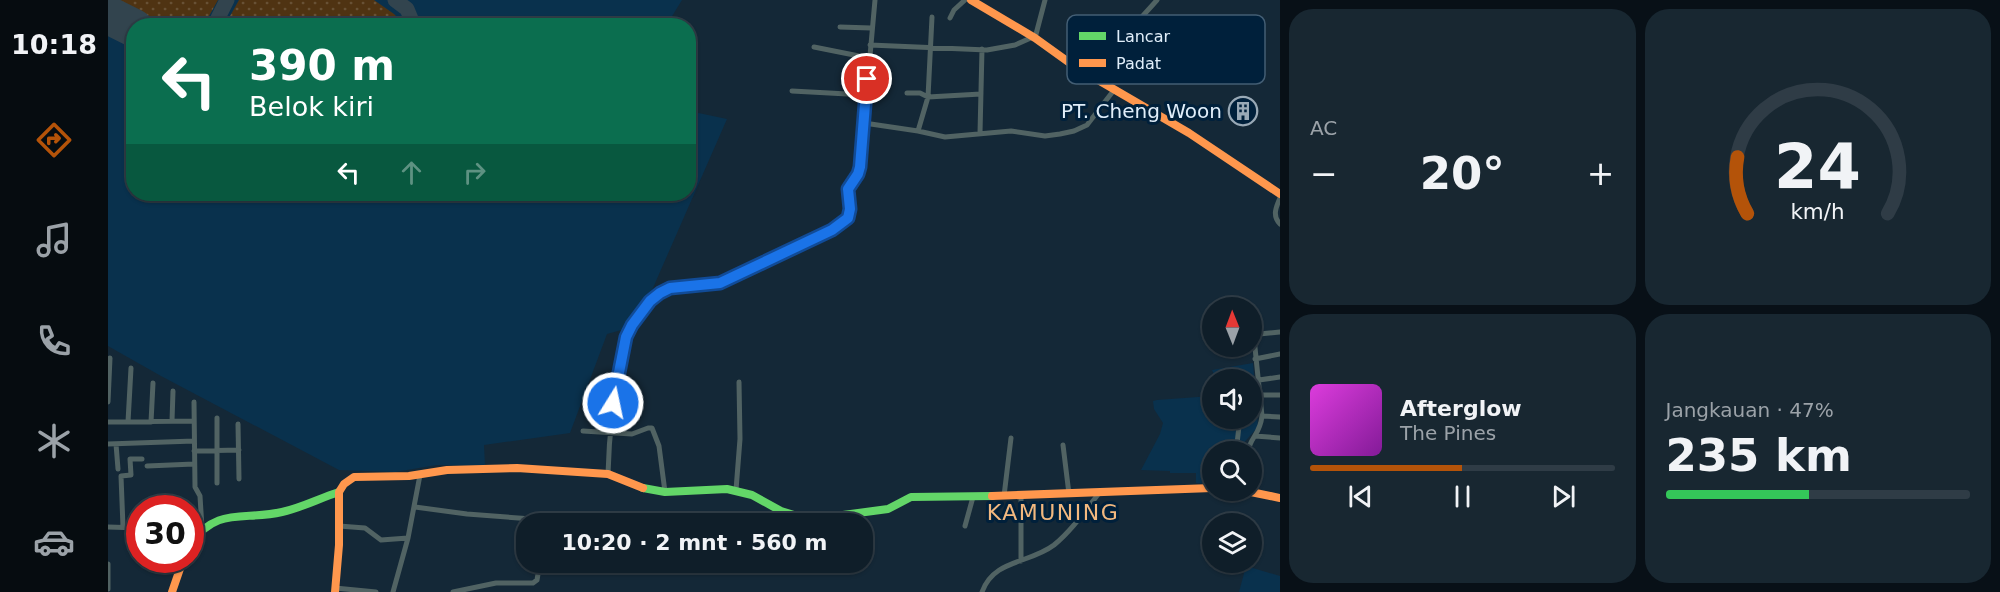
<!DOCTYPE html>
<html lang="id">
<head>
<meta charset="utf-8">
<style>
	:root { --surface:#0f1e29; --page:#182731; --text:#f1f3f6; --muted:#9ba2a8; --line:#2f3c46; --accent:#b45309 }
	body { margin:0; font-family:"DejaVu Sans",sans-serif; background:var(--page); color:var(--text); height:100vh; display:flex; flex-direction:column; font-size:22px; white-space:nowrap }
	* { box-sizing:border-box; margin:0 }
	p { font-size:20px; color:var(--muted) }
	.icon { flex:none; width:33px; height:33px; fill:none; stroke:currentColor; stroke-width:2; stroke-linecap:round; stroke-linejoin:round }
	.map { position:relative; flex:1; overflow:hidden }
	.side { display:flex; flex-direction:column; gap:9px; padding:9px; background:#081017; width:720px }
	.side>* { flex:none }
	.top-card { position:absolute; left:18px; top:18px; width:570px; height:183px; border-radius:24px; box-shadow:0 2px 4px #0004,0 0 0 2px var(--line); background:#0b6e4f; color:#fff; overflow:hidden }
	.needle { width:39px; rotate:359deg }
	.buttons { position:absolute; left:1094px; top:297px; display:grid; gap:12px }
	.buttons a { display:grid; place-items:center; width:60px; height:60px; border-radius:50%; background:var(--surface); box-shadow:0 2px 4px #0004,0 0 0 2px var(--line); font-size:30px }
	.speed { position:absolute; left:18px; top:495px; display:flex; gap:12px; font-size:30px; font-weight:700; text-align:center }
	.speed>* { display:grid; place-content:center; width:78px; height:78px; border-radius:50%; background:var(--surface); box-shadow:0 2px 4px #0004,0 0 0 2px var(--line); line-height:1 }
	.speed .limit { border:9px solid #d22; background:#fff; color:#111 }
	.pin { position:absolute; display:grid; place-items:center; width:51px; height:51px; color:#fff; margin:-26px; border:3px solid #fff; border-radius:50%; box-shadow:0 2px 6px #0007 }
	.me { position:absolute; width:66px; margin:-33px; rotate:10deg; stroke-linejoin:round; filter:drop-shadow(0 0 4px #0008) }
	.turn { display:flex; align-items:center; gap:21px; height:126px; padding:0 24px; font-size:27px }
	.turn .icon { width:78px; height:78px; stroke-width:2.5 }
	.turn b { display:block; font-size:42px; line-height:51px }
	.lanes { display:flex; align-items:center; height:57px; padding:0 24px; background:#0003; justify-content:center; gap:30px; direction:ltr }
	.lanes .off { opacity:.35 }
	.big { font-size:45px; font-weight:800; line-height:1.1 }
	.side .tile { flex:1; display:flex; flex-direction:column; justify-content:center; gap:9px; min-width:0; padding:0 21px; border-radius:24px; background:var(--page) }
	.side .dial { align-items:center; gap:0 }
	.dial svg { height:156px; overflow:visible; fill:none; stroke:var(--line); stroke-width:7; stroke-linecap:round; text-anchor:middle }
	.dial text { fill:var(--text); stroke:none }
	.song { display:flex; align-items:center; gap:18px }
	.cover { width:72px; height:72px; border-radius:9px; background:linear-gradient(135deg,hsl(300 70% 55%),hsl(290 70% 35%)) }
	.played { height:6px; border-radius:3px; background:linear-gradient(90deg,var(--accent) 50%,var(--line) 50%) }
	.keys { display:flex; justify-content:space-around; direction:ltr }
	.heat { display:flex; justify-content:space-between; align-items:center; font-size:33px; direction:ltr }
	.charge { height:9px; border-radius:4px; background:linear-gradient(90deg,#34c759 47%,var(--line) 0) }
	.side .tiles { flex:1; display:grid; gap:9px; grid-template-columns:repeat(2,1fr) }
	.trip { position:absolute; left:408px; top:513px; width:357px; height:60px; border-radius:24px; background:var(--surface); box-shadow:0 2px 4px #0004,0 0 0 2px var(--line); font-weight:800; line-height:60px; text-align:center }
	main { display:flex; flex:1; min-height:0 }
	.dock { display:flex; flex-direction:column; width:108px; justify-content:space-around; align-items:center; background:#060c10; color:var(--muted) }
	.dock .icon { width:42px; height:42px }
	.dock .on { color:var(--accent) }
	.dock b { font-size:27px; color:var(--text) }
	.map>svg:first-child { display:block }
	.built { fill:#09314d }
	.grass { fill:url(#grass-dots) }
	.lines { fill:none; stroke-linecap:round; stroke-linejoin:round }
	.taxiway { stroke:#32444e; stroke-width:15 }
	.runway { stroke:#32444e; stroke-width:38 }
	.street { stroke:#516363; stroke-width:5 }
	.fast { stroke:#63d668; stroke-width:8 }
	.slow { stroke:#ff974d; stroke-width:8 }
	.route-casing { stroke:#114b97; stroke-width:15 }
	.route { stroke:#1a73e8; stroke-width:10 }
	.labels { text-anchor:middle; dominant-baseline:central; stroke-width:6; stroke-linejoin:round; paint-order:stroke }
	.poi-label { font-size:20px; fill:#e0eefa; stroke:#00203b; text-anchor:end }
	.quarter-label { font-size:22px; letter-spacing:1.5px; fill:#f2b87f; stroke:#00203b }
	.key { fill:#00203b; stroke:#435e74; stroke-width:1.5 }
	.key-label { font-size:16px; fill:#e0eefa }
</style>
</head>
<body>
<main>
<nav class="dock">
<b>10:18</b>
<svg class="icon on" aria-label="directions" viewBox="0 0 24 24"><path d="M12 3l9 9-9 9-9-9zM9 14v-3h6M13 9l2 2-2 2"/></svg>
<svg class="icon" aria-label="music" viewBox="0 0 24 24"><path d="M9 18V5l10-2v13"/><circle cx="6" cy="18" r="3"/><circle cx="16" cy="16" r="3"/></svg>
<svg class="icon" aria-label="phone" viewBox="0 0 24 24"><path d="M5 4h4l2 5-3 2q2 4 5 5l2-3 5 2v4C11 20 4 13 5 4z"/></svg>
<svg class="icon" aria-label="climate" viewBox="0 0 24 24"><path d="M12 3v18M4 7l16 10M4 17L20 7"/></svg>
<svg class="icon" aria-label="car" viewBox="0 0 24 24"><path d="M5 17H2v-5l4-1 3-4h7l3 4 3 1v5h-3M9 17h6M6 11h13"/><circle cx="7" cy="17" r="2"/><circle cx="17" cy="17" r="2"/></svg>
</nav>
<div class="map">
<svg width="1172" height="592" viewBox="0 0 1172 592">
	<defs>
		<pattern id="grass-dots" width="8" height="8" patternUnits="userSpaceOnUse" patternTransform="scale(1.5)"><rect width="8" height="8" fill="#4f3312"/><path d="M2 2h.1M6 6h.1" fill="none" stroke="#685135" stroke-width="1.8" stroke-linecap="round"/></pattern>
	</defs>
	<rect width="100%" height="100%" fill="#142837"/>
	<!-- built -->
	<path class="built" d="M 0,0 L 574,0 L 558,26 L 26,26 L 26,194 L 580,194 L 581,111 L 619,119 L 541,297 L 522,316 L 517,329 L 499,334 L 462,433 L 376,445 L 377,466 L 329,465 L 287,472 L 231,470 L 53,376 L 0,346 Z
		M 1145,363 L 1150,427 L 1131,448 L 1131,451 L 1104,452 L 1104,484 L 1088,483 L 1088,473 L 1062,473 L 1062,471 L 1033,470 L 1052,434 L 1055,423 L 1046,409 L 1045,401 L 1049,400 L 1104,396 L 1104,418 L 1143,418 L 1143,380 L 1108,379 L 1104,370 Z
		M 1138,566 L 1172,576 L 1172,592 L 1131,592 Z"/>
	<!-- grass -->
	<path class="grass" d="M 11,0 L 110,0 L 96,25 L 58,25 Z
		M 131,0 L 266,0 L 286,14 L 293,21 L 293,25 L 117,25 Z"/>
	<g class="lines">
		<!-- taxiway -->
		<path class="taxiway" d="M 287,0 L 299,9 L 306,26
			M 106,26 L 119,0"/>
		<!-- runway -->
		<path class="runway" d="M 0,15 L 26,28"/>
		<!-- street -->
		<path class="street" d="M 842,18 L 846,10 L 857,0
			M 732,27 L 763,28
			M 927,38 L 937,0
			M 762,45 L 879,50 L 907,45 L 925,37
			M 706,47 L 761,58
			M 966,66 L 969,49 L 967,42
			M 998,84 C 1007,40 1021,32 1049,0
			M 684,91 L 758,95
			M 799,93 L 812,93 L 820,97 L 873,94
			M 756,123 L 810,131 L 837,137 L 903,131 L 937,136 L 952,134 L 966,131 L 979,125 L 1006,90
			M 810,131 L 820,97 L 824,17
			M 872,133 L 874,49
			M 1172,198 C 1168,207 1164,216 1172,224
			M 1147,359 L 1172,354
			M 1151,380 L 1172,377
			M 1152,395 L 1172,395
			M 0,402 L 2,358
			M 86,402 L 87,487 L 92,496 L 94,528
			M 1154,416 L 1172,417
			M 109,418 L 109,483
			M 64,421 L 65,391
			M 0,422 L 86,421
			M 20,422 L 23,368
			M 43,422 L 45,383
			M 130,424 L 131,479
			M 475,431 L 524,434 L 540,428 L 544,428 L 551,446 L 557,492
			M 1147,436 L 1172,438
			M 0,444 L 86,441
			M 8,444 L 10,469
			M 955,445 L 961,494
			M 86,451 L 131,450
			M 1128,452 L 1132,418
			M 1140,452 C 1142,437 1152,435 1154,416 L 1146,338 L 1151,334 L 1172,332
			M 39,466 L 86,464
			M 500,474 C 501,435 505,398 514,360 C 515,353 515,344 518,337 C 522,323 542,298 555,291 C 575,282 598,289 618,281 L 724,230 L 740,218 L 742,209 L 740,189 L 750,174 L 752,167 L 767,0
			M 628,490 L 632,439 L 631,382
			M 896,496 L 903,438
			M 913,496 L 913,561
			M 307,507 L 359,514 L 424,519 L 428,524
			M 231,526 L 257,528 L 273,540 L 300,538 L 285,592
			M 857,526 L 865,497
			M 0,527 L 32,528
			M 15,527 L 13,476 L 23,475 L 22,459 L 34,459
			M 300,538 L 312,475
			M 0,564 L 0,589
			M 227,588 L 268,592
			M 345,592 L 388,583 L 425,583 L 429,580 L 432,562
			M 874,592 C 886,559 921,564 946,545 C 964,530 977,511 992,492"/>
		<!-- fast -->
		<path class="fast" d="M 535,488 L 557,492 L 619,489 L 644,495 L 673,511 L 686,515 L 735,515 L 780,509 L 803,497 L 884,496
			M 82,544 C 110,506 135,521 174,512 C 193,508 212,498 231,492"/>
		<!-- slow -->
		<path class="slow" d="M 863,0 L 927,38 L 966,66 L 1081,133 L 1172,194
			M 1133,490 L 1172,498
			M 884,496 L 1104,488
			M 64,592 L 75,560
			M 227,592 L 231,545 L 231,492 L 236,484 L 246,477 L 301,476 L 339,470 L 409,468 L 500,474 L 535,488"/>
	</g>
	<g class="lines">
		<!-- route casing -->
		<g class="route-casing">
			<path id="route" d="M 505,403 L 518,337 L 524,325 L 542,301 L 552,293 L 562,288 L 612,283 L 724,230 L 740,218 L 742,209 L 740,189 L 750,174 L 752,167 L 759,79"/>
		</g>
		<!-- route -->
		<use href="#route" class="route"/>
	</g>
	<!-- icons -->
	<defs>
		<g id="building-ring" transform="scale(1.5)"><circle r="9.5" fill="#00203b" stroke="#99a9b6" stroke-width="1.5"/><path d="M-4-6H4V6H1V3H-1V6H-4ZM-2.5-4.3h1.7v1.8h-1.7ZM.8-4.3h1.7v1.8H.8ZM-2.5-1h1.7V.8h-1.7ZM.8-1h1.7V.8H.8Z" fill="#99a9b6"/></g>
	</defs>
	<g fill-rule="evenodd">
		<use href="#building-ring" x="1135" y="111"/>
	</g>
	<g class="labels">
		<!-- poi labels -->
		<g class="poi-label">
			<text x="1114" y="111">PT. Cheng Woon</text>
		</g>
		<!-- quarter labels -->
		<g class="quarter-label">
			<text x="945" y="512">KAMUNING</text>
		</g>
	</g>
	<!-- legend -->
	<rect x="959" y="15" width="198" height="69" rx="9" class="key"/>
	<rect x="971" y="32" width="27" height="8" fill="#63d668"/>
	<rect x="971" y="59" width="27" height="8" fill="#ff974d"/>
	<g class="key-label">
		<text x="1008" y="42">Lancar</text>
		<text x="1008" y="69">Padat</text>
	</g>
</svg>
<div class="buttons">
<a><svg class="needle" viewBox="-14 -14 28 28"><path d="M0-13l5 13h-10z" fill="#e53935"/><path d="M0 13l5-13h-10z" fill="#9ba2a8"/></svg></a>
<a><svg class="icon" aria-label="sound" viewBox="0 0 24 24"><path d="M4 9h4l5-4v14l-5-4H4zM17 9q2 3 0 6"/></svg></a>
<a><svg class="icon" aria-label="search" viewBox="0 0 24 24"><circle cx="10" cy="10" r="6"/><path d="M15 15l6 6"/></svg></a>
<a><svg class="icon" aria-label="layers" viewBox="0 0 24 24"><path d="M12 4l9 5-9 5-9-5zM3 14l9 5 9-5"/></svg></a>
</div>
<div class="speed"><div class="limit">30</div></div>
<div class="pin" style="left:759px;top:79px;background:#d93025"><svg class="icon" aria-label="arrive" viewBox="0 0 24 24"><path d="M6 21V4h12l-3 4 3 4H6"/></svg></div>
<svg class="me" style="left:505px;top:403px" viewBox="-20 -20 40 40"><circle r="17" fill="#1a73e8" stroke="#fff" stroke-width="3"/><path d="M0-11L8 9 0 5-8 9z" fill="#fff"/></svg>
<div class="trip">10:20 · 2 mnt · 560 m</div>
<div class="top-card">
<div class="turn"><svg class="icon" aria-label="left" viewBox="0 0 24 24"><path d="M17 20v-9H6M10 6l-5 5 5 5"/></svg><div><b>390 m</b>Belok kiri</div></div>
<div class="lanes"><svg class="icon" aria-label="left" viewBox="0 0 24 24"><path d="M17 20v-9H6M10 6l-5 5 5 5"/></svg><svg class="icon off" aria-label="ahead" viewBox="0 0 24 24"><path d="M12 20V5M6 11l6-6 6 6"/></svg><svg class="icon off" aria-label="right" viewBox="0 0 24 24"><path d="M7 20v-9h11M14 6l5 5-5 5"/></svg></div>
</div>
</div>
<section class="side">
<div class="tiles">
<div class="tile"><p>AC</p>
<div class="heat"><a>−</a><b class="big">20°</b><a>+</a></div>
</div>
<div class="tile dial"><svg viewBox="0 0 100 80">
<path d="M14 69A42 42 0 1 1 86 69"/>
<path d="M14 69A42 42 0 0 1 9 40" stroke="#b45309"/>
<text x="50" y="56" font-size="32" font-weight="700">24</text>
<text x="50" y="72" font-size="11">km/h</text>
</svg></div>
<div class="tile">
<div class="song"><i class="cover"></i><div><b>Afterglow</b><p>The Pines</p></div></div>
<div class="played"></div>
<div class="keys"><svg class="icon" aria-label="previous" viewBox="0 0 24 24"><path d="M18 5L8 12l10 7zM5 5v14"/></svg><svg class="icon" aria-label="pause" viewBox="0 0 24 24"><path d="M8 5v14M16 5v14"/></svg><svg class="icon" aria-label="next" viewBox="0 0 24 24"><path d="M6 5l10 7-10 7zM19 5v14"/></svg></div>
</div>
<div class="tile"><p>Jangkauan · 47%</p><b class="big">235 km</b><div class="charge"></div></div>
</div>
</section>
</main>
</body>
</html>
